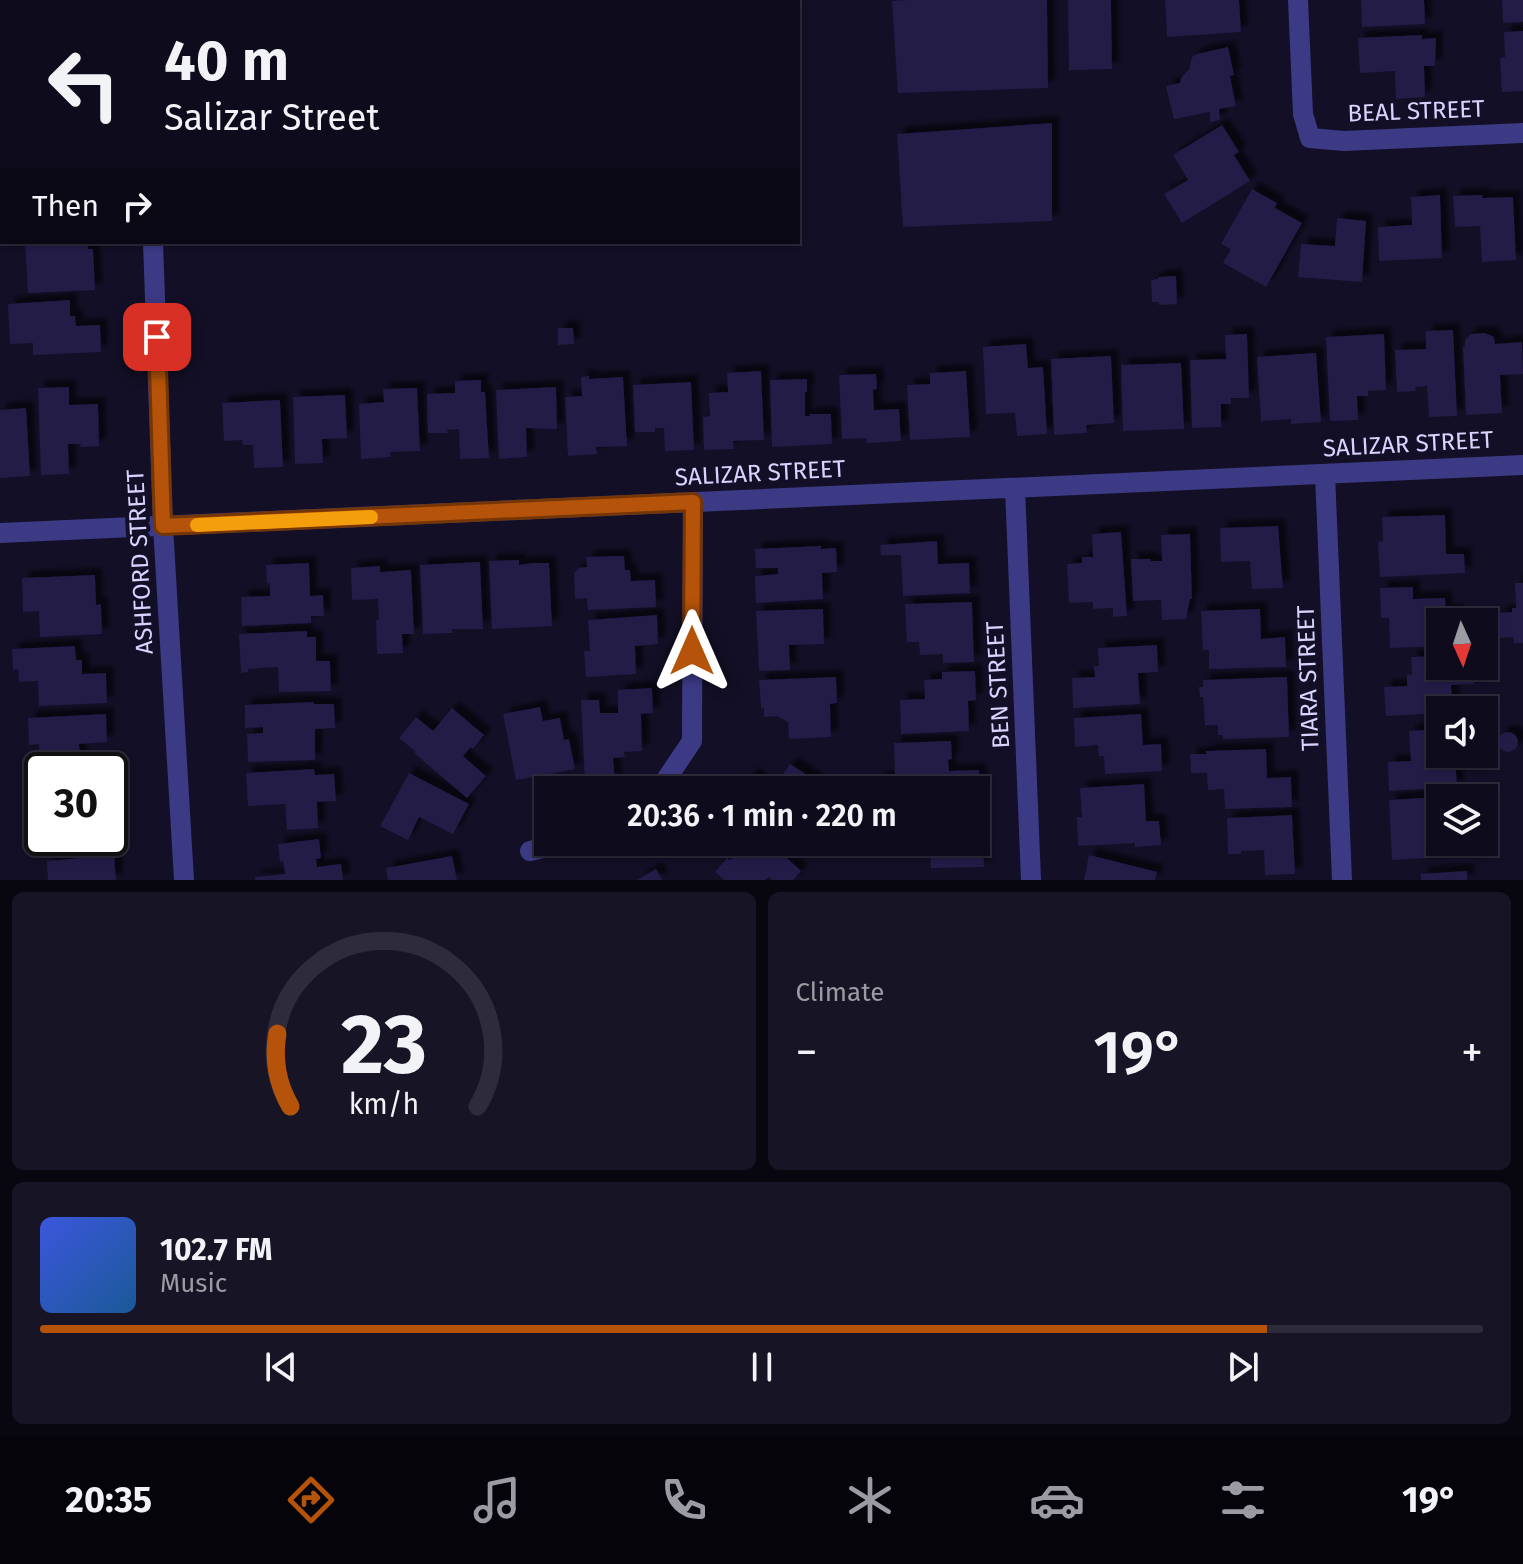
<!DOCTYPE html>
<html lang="en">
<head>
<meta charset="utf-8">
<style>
	:root { --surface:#0e0b1c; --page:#171425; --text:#f1f3f6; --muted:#9b9ba3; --line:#2e2b3b; --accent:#b45309 }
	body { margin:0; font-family:"Fira Sans",sans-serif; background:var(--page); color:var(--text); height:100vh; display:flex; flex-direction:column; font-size:30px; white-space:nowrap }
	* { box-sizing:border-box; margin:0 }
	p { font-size:26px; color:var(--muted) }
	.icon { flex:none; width:44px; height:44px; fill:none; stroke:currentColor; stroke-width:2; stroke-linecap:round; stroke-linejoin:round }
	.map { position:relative; height:880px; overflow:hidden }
	.details { display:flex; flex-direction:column; gap:12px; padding:12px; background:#08060f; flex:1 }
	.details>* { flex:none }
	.top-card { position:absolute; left:0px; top:0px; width:800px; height:244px; box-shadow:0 2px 6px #0004,0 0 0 2px var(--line); background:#0e0b1c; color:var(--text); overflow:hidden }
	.needle { width:52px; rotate:177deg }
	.fabs { position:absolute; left:1426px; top:608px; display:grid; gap:16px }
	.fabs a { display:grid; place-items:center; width:72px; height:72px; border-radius:0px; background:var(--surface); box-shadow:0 2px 6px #0004,0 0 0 2px var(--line); font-size:40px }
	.speed { position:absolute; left:24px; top:752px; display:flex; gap:16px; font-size:40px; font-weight:700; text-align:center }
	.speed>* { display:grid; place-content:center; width:104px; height:104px; border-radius:50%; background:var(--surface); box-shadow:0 2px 6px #0004,0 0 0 2px var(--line); line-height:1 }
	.speed .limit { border:4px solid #111; border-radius:12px; background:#fff; color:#111 }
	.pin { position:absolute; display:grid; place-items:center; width:68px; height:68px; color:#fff; margin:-34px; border-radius:16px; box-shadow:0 4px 12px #0006 }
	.me { position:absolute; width:88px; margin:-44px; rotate:0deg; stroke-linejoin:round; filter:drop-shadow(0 0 6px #0008) }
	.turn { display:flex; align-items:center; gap:28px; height:168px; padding:0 32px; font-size:36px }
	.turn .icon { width:104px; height:104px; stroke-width:2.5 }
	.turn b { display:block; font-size:56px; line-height:68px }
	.then { display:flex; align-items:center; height:76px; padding:0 32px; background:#0003; gap:16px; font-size:30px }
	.big { font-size:60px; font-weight:600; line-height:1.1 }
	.details .card { flex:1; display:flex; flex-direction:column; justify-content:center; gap:12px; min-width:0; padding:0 28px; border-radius:12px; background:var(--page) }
	.details .dial { align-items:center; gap:0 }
	.dial svg { height:208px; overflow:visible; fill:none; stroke:var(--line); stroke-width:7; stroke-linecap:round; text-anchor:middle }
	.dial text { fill:var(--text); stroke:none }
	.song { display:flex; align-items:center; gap:24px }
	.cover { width:96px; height:96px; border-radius:12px; background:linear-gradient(135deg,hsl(230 70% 55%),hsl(210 70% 35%)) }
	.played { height:8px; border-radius:4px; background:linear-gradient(90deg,var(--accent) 85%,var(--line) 85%) }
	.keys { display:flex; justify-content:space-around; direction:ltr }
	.heat { display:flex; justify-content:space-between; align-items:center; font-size:44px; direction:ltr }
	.details .tiles { flex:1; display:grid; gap:12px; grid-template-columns:1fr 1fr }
	.card:last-child { grid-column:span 2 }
	.trip { position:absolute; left:534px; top:776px; width:456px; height:80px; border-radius:0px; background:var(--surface); box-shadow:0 2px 6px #0004,0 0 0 2px var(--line); font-weight:600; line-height:80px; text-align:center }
	.menu { display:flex; height:128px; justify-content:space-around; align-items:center; background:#06040b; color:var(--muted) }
	.menu .icon { width:56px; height:56px }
	.menu .active { color:var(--accent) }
	.menu b { font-size:36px; color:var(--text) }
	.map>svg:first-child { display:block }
	.building { fill:#241b47; filter:url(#shadow) }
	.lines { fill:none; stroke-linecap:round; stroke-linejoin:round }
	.minor { stroke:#3d3a85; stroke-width:20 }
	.route-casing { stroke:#753606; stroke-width:20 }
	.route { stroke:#b45309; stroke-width:14 }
	.slow { stroke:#f59e0b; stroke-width:14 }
	.labels { text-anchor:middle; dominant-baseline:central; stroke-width:8; stroke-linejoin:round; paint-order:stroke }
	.street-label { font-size:24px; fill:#d9d4ff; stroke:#130f26 }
</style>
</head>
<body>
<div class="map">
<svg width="1523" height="880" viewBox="0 0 1523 880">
	<defs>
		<filter id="shadow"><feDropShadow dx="7" dy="-7" stdDeviation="2" flood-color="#0009"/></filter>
	</defs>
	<rect width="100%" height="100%" fill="#130f26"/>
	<!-- building -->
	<path class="building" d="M 906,0 L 1047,0 L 1048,88 L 898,93 L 892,1 Z
		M 1068,0 L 1111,0 L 1112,69 L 1069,70 Z
		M 1165,0 L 1239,0 L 1241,32 L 1167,37 Z
		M 1361,0 L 1424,0 L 1425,24 L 1362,27 Z
		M 1502,0 L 1523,0 L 1523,22 L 1503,23 Z
		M 1523,31 L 1523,91 L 1502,92 L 1500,58 L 1505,57 L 1504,32 Z
		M 1422,35 L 1422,39 L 1436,38 L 1435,66 L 1424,66 L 1425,97 L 1396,99 L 1395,71 L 1360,73 L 1358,38 Z
		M 1228,47 L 1234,75 L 1230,76 L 1236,106 L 1219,109 L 1220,120 L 1210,122 L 1210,112 L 1174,119 L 1166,86 L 1180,83 L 1181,78 L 1189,69 L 1192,57 L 1197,54 Z
		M 1052,123 L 1052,221 L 903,227 L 897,134 Z
		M 1222,125 L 1239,152 L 1234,155 L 1250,181 L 1182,223 L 1164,194 L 1188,180 L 1173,155 Z
		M 1252,189 L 1277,203 L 1275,208 L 1302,223 L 1266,287 L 1223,263 L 1231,249 L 1221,244 Z
		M 1440,195 L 1442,258 L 1379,261 L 1378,227 L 1412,225 L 1411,197 Z
		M 1482,195 L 1483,198 L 1513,197 L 1516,260 L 1482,262 L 1480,226 L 1455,227 L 1453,196 Z
		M 1337,218 L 1366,221 L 1362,282 L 1298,277 L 1301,244 L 1335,246 Z
		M 25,242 L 87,242 L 88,249 L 93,249 L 95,290 L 28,293 Z
		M 1176,276 L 1177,304 L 1159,305 L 1159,302 L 1152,302 L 1151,280 L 1158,279 L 1158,277 Z
		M 70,300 L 70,316 L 75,316 L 76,326 L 100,325 L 101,352 L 33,355 L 33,343 L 10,344 L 8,304 Z
		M 558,328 L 573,328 L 574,344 L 558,345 Z
		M 1453,330 L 1457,416 L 1429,417 L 1427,386 L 1415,387 L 1416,391 L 1397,392 L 1395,350 L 1426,349 L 1426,331 Z
		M 1485,333 L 1494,337 L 1495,344 L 1522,342 L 1523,374 L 1500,375 L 1502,413 L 1466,415 L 1463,347 L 1465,347 L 1465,340 L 1471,334 Z
		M 1247,334 L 1249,398 L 1231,398 L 1231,404 L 1221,404 L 1221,427 L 1192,428 L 1190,360 L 1226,359 L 1225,335 Z
		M 1384,334 L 1386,390 L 1368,391 L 1368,396 L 1357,396 L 1358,420 L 1330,421 L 1326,337 Z
		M 1026,344 L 1028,368 L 1043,367 L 1047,434 L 1017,436 L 1015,413 L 986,414 L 983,347 Z
		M 1316,353 L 1321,422 L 1291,424 L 1291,419 L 1261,421 L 1257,357 Z
		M 1111,356 L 1114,423 L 1086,425 L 1087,433 L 1054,435 L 1051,359 Z
		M 1181,363 L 1184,429 L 1123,431 L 1121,365 Z
		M 761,371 L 764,440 L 733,441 L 734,449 L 704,450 L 703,417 L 710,416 L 709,393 L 728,392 L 727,373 Z
		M 966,371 L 970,437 L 910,440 L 907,385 L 930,384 L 930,373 Z
		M 876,374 L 877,389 L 873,390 L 874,410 L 899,409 L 901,441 L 867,443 L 866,438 L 842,439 L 839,375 Z
		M 589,376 L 589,379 L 623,377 L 627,446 L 596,447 L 597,454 L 568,456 L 565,397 L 582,396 L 581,377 Z
		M 807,379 L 807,392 L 805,392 L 805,416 L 810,416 L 810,414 L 831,414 L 832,444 L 772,447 L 770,380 Z
		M 481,380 L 481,392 L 485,392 L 489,458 L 460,459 L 459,429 L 447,430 L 448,433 L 428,433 L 427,394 L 455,393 L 455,381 Z
		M 691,382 L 694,450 L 665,451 L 664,428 L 655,428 L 655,432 L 635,432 L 633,385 Z
		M 69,387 L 69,405 L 98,404 L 99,446 L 80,447 L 81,444 L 68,444 L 69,474 L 41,475 L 38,388 Z
		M 556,387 L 557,429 L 526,428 L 527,457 L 499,459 L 496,390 Z
		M 417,388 L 420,451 L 390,452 L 391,457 L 361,459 L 359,404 L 384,402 L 383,389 Z
		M 345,395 L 347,438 L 322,439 L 323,463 L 295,464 L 293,397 Z
		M 280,400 L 283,467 L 254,468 L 253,445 L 243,445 L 242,440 L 224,441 L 222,403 Z
		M 26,408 L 30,476 L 0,478 L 0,410 Z
		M 1445,515 L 1446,554 L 1464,554 L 1465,573 L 1380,577 L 1378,542 L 1383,541 L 1382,517 Z
		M 1278,526 L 1283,588 L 1252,589 L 1250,561 L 1221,562 L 1220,528 Z
		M 1121,532 L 1127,616 L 1113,617 L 1113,608 L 1093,609 L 1093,602 L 1069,603 L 1067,564 L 1082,563 L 1082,557 L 1093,557 L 1092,534 Z
		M 1190,534 L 1192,599 L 1190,599 L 1186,619 L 1162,620 L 1161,600 L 1133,601 L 1131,559 L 1151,559 L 1151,561 L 1162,561 L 1161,535 Z
		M 937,541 L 938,564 L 969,563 L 970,593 L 903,596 L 901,555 L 881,555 L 880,545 Z
		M 821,546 L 821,549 L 836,548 L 837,572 L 822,573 L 823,599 L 756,603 L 755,576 L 778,574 L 778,568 L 756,568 L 755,549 Z
		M 624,556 L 625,570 L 630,570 L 631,581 L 655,580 L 656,607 L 588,610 L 587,598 L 575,599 L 574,573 L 579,568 L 587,567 L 586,557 Z
		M 519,560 L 519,565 L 532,563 L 549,563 L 552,626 L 492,629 L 489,561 Z
		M 480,562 L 483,629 L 452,629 L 453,633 L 423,634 L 420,565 Z
		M 309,563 L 310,596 L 323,595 L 324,616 L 311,616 L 311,623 L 242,626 L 241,597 L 270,596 L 270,583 L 267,584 L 266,565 Z
		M 380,566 L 380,572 L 411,570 L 414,634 L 402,634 L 403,653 L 377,654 L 376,620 L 379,619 L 378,599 L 352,600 L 351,568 Z
		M 95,575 L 96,605 L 101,604 L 102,634 L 40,637 L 39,611 L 23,612 L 22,578 Z
		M 1515,583 L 1523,583 L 1523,643 L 1514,643 L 1513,637 L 1500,638 L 1499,613 L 1512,612 L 1512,608 L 1516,608 Z
		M 1413,587 L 1413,599 L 1445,598 L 1446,612 L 1457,611 L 1457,622 L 1440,622 L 1440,646 L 1390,648 L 1389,618 L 1381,618 L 1380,588 Z
		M 972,602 L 974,662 L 943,663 L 943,654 L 920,655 L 919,642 L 907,642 L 905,604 Z
		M 823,609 L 824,644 L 789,645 L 790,670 L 759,671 L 756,611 Z
		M 1260,609 L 1261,639 L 1285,637 L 1286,667 L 1209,669 L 1209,650 L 1203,650 L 1201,611 Z
		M 657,615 L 658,644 L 635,646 L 636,674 L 586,677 L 584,651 L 590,651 L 588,620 Z
		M 307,631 L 307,637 L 316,637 L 316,661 L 330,661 L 331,691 L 279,692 L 278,667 L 248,669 L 248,672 L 241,673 L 239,634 Z
		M 1157,645 L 1158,672 L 1138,673 L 1140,704 L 1073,708 L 1072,678 L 1095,677 L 1094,666 L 1099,666 L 1098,648 Z
		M 75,646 L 76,660 L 82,660 L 82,674 L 106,673 L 107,703 L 39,706 L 38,681 L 19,682 L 18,669 L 13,670 L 12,649 Z
		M 1440,656 L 1440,666 L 1473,666 L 1474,684 L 1451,685 L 1453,710 L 1440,710 L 1440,713 L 1386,716 L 1384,687 L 1407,686 L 1407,675 L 1412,674 L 1411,657 Z
		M 975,671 L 976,700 L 968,701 L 969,731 L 901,734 L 900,700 L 925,699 L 924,680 L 942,679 L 942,672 Z
		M 836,677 L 837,703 L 830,704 L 831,737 L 789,739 L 788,722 L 777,716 L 764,717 L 764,708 L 761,708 L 759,680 Z
		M 1287,677 L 1289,737 L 1223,739 L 1223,735 L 1218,735 L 1218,725 L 1205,725 L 1203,697 L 1200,697 L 1199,687 L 1203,687 L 1203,680 Z
		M 652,688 L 653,713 L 641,714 L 642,751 L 624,752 L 625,757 L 613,758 L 615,781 L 585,782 L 581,700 L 599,700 L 600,713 L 618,713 L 618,690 Z
		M 314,702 L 313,704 L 334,704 L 335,728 L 315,729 L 315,760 L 248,762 L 247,734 L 263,733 L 263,727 L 245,728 L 245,705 Z
		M 540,707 L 543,721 L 560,718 L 564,740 L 569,739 L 575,769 L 516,780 L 503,714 Z
		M 452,708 L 484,735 L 473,749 L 471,747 L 463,756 L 486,776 L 467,798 L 414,753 L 416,752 L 399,738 L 416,717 L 433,731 Z
		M 106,714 L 107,742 L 79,744 L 81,770 L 40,770 L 39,744 L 29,745 L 28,718 Z
		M 1141,714 L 1143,745 L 1161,744 L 1162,771 L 1105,774 L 1104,756 L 1099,756 L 1098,745 L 1075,747 L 1074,718 Z
		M 1440,729 L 1440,754 L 1455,754 L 1457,787 L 1389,791 L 1388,762 L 1411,761 L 1409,731 Z
		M1498 742a10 10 0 1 1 20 0a10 10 0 1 1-20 0Z
		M 951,741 L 952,759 L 948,760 L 949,771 L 979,770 L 981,798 L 976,798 L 976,790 L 878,790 L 878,779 L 895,778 L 894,743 Z
		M 1266,749 L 1267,778 L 1291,777 L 1292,807 L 1225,809 L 1224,789 L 1208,790 L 1207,773 L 1191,773 L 1190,754 L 1206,754 L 1206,751 Z
		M 790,764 L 826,787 L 824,790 L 775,790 L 782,781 L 780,779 Z
		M 314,769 L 315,775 L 334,774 L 336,801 L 317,802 L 318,828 L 287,830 L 285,804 L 248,806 L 246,773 Z
		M 409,773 L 469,804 L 453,834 L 419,817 L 408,840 L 380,826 Z
		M 751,774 L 774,790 L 740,790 Z
		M 1144,784 L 1146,821 L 1159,821 L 1161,845 L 1135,847 L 1135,843 L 1078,846 L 1077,817 L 1082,817 L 1080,788 Z
		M 1489,794 L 1491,822 L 1484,823 L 1484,798 L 1466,798 L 1466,796 Z
		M 1440,797 L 1440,842 L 1461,842 L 1462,856 L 1392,860 L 1389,800 Z
		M 1292,815 L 1295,874 L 1265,875 L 1264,850 L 1241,851 L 1241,854 L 1228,854 L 1227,818 Z
		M 42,838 L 106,838 L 106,843 L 43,847 Z
		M 976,838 L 983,838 L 984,867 L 931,868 L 930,848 L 949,847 L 949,842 L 976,842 Z
		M 319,839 L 321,858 L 316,859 L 317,867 L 341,864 L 343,880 L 255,880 L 255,877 L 285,874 L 283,861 L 280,862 L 278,844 Z
		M 726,842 L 770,842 L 801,871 L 793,880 L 772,880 L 769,877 L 765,880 L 724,880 L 715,872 L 727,858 L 730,860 L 738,852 Z
		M 114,855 L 116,880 L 48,880 L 47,861 Z
		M 1089,855 L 1157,872 L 1155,880 L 1084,880 Z
		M 452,856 L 457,880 L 388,880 L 386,868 Z
		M 656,869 L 662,880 L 637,880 Z
		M 1467,871 L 1467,880 L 1421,880 L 1421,874 Z"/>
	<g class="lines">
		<!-- minor -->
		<path class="minor" d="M 143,0 L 143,2
			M 1298,0 L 1303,114 L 1310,138 L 1344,141 L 1523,133
			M 0,189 L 2,189
			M 153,242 L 163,526 L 184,880
			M 1325,474 L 1342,880
			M 1015,488 L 1031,880
			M 0,533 L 1523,465
			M 659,790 L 692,741 L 693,502
			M 530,851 L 568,842"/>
	</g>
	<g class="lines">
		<!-- route casing -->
		<g class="route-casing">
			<path id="route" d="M 157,337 L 163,526 L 693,502 L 692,651"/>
		</g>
		<!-- route -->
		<use href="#route" class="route"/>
		<!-- slow -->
		<path class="slow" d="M 197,525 L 371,517"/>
	</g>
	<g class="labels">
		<!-- street labels -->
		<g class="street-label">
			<text transform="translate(1416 111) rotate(-2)">BEAL STREET</text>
			<text transform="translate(1408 444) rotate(-3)">SALIZAR STREET</text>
			<text transform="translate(760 473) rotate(-3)">SALIZAR STREET</text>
			<text transform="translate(140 562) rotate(-93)">ASHFORD STREET</text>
			<text transform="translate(1308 678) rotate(-92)">TIARA STREET</text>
			<text transform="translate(998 685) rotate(-93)">BEN STREET</text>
		</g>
	</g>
</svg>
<div class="fabs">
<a><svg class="needle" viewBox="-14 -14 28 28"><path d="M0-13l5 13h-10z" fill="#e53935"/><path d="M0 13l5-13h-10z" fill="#9b9ba3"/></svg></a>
<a><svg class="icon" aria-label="sound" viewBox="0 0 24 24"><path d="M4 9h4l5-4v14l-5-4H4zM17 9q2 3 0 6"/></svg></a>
<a><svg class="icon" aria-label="layers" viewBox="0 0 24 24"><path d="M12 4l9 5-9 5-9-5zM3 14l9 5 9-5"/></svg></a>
</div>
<div class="speed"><div class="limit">30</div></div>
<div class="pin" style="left:157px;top:337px;background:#d93025"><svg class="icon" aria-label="arrive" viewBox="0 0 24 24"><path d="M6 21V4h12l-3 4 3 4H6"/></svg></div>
<svg class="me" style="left:692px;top:651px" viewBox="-20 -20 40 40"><path d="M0-17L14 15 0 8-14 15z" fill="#b45309" stroke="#fff" stroke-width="4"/></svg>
<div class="trip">20:36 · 1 min · 220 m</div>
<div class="top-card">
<div class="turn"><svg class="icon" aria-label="left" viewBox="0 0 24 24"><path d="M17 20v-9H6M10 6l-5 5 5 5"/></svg><div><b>40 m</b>Salizar Street</div></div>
<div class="then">Then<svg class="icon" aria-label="right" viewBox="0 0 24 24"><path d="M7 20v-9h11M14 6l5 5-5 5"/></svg></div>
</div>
</div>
<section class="details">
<div class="tiles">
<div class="card dial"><svg viewBox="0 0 100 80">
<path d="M14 69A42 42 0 1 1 86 69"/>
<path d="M14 69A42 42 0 0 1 9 41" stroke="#b45309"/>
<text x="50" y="56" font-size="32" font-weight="700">23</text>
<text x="50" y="72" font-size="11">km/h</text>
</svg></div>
<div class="card"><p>Climate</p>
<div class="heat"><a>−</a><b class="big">19°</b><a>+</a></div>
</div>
<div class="card">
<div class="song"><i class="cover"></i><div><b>102.7 FM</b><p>Music</p></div></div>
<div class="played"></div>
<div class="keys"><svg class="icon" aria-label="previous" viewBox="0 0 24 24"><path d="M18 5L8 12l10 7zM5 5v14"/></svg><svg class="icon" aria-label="pause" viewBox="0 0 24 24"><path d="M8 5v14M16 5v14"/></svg><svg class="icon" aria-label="next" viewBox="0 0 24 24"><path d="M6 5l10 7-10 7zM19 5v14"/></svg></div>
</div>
</div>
</section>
<nav class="menu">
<b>20:35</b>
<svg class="icon active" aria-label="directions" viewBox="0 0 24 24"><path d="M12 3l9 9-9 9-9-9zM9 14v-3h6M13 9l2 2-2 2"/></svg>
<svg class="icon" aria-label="music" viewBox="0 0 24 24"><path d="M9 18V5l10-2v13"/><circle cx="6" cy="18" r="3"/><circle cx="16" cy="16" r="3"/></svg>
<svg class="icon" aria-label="phone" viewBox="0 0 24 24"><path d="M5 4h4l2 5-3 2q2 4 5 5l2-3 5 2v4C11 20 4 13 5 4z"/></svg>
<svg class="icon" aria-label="climate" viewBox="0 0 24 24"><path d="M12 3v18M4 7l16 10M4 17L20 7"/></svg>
<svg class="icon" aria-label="car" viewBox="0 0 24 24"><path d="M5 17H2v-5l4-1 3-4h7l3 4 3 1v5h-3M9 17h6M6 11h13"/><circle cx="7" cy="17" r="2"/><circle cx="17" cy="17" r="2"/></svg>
<svg class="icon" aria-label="filters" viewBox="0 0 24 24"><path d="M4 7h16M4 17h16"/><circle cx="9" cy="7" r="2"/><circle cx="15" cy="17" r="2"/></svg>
<b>19°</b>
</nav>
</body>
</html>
